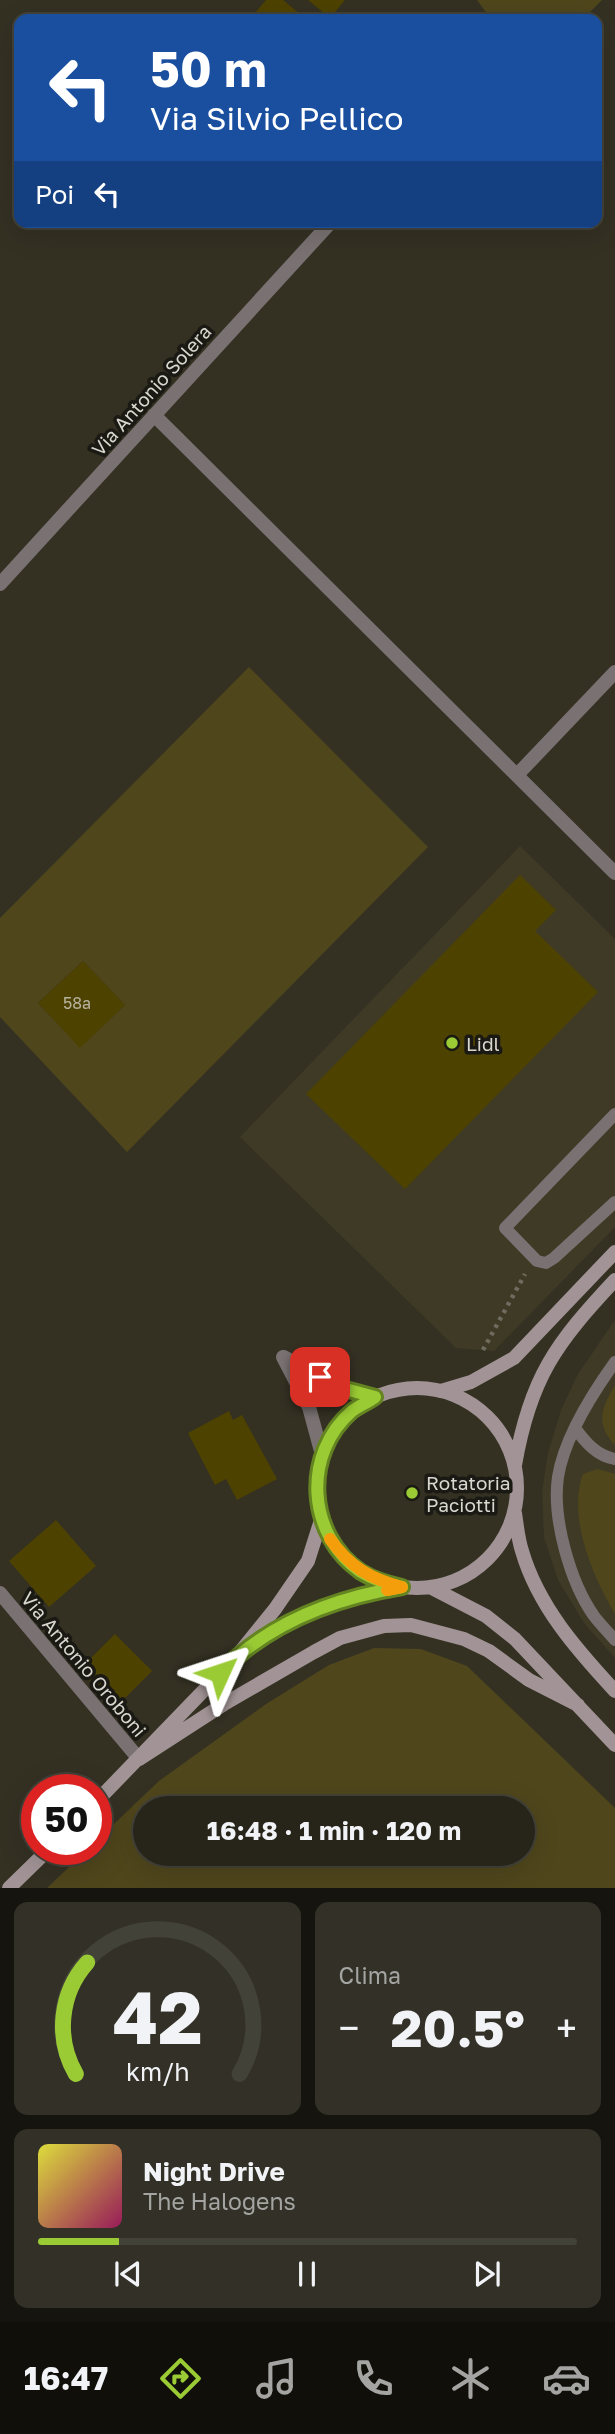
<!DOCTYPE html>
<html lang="it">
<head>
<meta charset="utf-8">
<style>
	:root { --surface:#27251a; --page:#333127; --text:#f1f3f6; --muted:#a4a5a2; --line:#434239; --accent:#9acb34 }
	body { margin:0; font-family:"Golos Text",sans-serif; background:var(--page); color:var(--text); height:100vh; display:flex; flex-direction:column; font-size:26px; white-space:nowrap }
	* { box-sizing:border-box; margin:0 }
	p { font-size:23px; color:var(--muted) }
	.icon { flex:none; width:38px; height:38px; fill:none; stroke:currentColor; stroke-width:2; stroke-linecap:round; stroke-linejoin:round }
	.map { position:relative; height:1888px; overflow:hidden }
	.side { display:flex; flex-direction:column; gap:14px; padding:14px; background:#15140e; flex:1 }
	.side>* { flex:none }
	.hud { position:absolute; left:14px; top:14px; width:588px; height:214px; border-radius:14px; box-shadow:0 7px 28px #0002,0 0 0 2px var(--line); background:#1a4fa0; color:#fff; overflow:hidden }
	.speed { position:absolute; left:21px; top:1774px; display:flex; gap:14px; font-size:35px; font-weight:700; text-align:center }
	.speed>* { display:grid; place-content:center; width:91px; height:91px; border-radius:50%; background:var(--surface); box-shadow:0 7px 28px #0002,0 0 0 2px var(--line); line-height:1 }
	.speed .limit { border:10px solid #d22; background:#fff; color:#111 }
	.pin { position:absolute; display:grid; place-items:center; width:60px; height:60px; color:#fff; margin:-30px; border-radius:14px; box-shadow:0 4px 10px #0006 }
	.me { position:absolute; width:77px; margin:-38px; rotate:48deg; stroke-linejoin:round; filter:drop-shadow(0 0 5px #0008) }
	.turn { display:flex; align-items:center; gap:24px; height:147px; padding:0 21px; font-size:32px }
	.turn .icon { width:91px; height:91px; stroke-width:2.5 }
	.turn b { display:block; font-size:49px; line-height:60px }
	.then { display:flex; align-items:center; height:66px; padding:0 21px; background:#0003; gap:14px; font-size:26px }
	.big { font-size:52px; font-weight:700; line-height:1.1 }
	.side .tile { flex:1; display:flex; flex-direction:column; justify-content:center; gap:10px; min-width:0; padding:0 24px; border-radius:14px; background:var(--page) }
	.side .dial { align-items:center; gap:0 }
	.dial svg { height:182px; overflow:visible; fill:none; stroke:var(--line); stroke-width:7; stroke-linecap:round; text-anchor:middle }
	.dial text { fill:var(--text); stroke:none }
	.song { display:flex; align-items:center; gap:21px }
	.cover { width:84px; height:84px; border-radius:10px; background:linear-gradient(135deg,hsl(60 70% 55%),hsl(330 70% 35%)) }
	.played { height:7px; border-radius:4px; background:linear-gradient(90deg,var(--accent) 15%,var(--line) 15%) }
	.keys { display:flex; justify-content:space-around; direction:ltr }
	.heat { display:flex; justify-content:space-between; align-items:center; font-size:38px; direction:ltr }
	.side .tiles { flex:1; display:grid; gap:14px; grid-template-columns:1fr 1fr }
	.tile:last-child { grid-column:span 2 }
	.trip { position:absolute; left:133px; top:1796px; width:402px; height:70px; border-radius:35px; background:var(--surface); box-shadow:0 7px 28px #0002,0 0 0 2px var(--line); font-weight:700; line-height:70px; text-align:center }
	.tab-bar { display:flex; height:112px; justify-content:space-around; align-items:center; background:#100f0a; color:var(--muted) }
	.tab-bar .icon { width:49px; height:49px }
	.tab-bar .on { color:var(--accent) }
	.tab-bar b { font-size:32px; color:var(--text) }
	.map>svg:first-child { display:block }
	.built { fill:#3f3a26 }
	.green { fill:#4f461c; fill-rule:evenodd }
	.building { fill:#4e4201 }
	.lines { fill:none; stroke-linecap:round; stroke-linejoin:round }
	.path { stroke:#6e6b5f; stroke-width:4.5; stroke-dasharray:3.5 5; stroke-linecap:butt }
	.lane { stroke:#797172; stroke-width:12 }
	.street { stroke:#797172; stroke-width:14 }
	.secondary { stroke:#a29496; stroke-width:14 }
	.route-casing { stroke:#648422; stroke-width:18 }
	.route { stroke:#9acb34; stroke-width:12 }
	.slow { stroke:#f59e0b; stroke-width:12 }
	.poi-dot { fill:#9acb34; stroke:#1a1913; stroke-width:2.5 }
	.labels { text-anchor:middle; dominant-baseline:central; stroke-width:7; stroke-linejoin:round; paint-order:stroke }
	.number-label { font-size:16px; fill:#b6b29c }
	.street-label { font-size:19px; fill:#d9d7cf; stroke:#1a1913 }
	.poi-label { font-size:19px; fill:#d9d7cf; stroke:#1a1913; text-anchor:start }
</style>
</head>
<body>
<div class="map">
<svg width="615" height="1888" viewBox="0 0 615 1888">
	<rect width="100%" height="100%" fill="#343123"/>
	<!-- built -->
	<path class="built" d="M 520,846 L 615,939 L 615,1227 L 494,1351 L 456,1348 L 240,1137 Z
		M 615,1320 L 615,1658 L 584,1623 L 558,1580 L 544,1537 L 542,1492 L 548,1453 L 561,1410 L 578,1374 Z"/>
	<!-- green -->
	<path class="green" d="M 477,0 L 602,0 L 583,19 L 491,19 Z
		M 249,667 L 428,847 L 127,1152 L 0,1017 L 0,918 ZM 83,961 L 125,1005 L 80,1047 L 38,1003 Z
		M 615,1385 L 615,1445 C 595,1424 601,1409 615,1385 Z
		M 598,1469 L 615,1474 L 615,1614 C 593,1577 567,1517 583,1474 Z
		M 374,1648 L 421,1649 L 467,1666 L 615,1808 L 615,1888 L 47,1888 L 87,1850 L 96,1850 L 96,1841 L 159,1781 L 266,1704 L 329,1665 ZM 145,1808 L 523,1808 L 523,1853 L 145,1853 Z"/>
	<!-- building -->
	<path class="building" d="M 266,0 L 283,0 L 306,19 L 250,19 Z
		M 308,0 L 345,0 L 330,18 Z
		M 520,875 L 556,910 L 535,931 L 598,992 L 405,1189 L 306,1094 Z
		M 83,961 L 125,1005 L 80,1048 L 38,1003 Z
		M 229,1411 L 233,1420 L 242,1415 L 277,1479 L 237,1500 L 226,1479 L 215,1485 L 188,1433 Z
		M 56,1520 L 96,1566 L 49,1607 L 9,1561 Z
		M 115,1634 L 152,1671 L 116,1707 L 79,1670 Z"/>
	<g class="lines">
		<!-- path -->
		<path class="path" d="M 483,1350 L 525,1274"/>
		<!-- lane -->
		<path class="lane" d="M 615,1114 L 505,1228 L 537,1261 L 546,1263 L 554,1258 L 615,1202
			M 615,1362 C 592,1394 564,1439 558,1477 C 552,1518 570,1582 594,1616 C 600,1624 608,1632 615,1640
			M 575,1428 C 585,1442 597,1456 615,1459"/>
		<!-- street -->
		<path class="street" d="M 154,415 L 615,873
			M 0,584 L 331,222
			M 517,775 L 615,672
			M 283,1357 L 309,1407 L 322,1455
			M 284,1357 L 338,1387 L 375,1397
			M 0,1593 L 139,1759"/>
		<!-- secondary -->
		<path class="secondary" d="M317 1488a100 100 0 1 1 200 0a100 100 0 1 1-200 0Z
			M 441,1391 L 471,1382 L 514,1358 L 615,1252
			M 515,1465 C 530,1378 556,1343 615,1280
			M 515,1513 C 517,1526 518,1539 522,1551 C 538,1606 577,1650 615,1691
			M 430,1587 L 486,1616 L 515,1639 L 615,1745
			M 250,1647 C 297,1617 338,1597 394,1588
			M 139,1759 L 224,1704 L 314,1652 L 340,1638 L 384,1626 L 411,1625 L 464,1639 L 489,1651 L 529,1680 L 578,1705
			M 96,1802 L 237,1656 L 275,1609 L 308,1561 L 321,1520
			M 9,1888 L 48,1850"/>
	</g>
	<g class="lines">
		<!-- route casing -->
		<g class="route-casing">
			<path id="route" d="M 220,1673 C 268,1623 335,1598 402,1587 C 387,1584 374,1580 361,1572 C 307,1535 302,1454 352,1411 C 359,1406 368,1402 375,1397 L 338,1387 L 320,1377"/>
		</g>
		<!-- route -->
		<use href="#route" class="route"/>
		<!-- slow -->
		<path class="slow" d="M 330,1539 C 349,1566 370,1579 402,1587 L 387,1590"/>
	</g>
	<!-- markers -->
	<g class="poi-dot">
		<circle cx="452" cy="1043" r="7"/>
		<circle cx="412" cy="1493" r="7"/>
	</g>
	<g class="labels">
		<!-- number labels -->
		<g class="number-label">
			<text x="77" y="1003">58a</text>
		</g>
		<!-- street labels -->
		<g class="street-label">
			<text transform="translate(151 390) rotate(-48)">Via Antonio Solera</text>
			<text transform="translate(84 1664) rotate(50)">Via Antonio Oroboni</text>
		</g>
		<!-- poi labels -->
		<g class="poi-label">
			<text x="466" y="1043">Lidl</text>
			<text x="426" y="1482">Rotatoria<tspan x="426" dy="22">Paciotti</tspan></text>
		</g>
	</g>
</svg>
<div class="speed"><div class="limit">50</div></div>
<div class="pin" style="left:320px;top:1377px;background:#d93025"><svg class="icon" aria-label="arrive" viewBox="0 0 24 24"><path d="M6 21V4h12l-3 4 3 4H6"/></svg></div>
<svg class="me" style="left:220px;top:1673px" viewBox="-20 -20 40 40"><path d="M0-17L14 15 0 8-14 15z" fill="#9acb34" stroke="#fff" stroke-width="4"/></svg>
<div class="trip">16:48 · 1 min · 120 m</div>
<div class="hud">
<div class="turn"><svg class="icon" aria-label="left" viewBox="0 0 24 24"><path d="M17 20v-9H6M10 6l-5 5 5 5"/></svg><div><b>50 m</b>Via Silvio Pellico</div></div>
<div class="then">Poi<svg class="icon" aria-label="left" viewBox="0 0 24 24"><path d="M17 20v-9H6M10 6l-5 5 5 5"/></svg></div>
</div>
</div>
<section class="side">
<div class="tiles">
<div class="tile dial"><svg viewBox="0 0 100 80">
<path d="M14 69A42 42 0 1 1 86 69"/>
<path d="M14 69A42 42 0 0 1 19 20" stroke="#9acb34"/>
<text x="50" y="56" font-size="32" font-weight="700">42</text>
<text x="50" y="72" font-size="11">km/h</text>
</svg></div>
<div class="tile"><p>Clima</p>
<div class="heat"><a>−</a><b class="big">20.5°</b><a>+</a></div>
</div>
<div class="tile">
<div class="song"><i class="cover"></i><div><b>Night Drive</b><p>The Halogens</p></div></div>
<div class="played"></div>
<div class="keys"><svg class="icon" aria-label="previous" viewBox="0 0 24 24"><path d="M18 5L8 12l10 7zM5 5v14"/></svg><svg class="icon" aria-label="pause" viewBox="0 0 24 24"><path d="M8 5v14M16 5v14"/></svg><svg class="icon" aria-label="next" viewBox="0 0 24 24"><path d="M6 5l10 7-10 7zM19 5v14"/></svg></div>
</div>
</div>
</section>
<nav class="tab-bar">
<b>16:47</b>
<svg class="icon on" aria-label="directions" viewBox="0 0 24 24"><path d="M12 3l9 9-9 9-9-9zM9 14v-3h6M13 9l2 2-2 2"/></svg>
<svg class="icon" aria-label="music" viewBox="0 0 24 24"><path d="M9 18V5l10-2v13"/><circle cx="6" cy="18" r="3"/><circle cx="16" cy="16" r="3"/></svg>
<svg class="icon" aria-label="phone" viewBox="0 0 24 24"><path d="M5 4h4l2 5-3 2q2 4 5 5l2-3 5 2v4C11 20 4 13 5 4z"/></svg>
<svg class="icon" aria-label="climate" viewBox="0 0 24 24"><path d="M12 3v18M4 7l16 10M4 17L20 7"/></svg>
<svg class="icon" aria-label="car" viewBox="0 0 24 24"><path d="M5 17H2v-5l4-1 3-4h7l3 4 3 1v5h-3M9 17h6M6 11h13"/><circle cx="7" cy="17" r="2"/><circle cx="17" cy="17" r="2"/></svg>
</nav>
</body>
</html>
